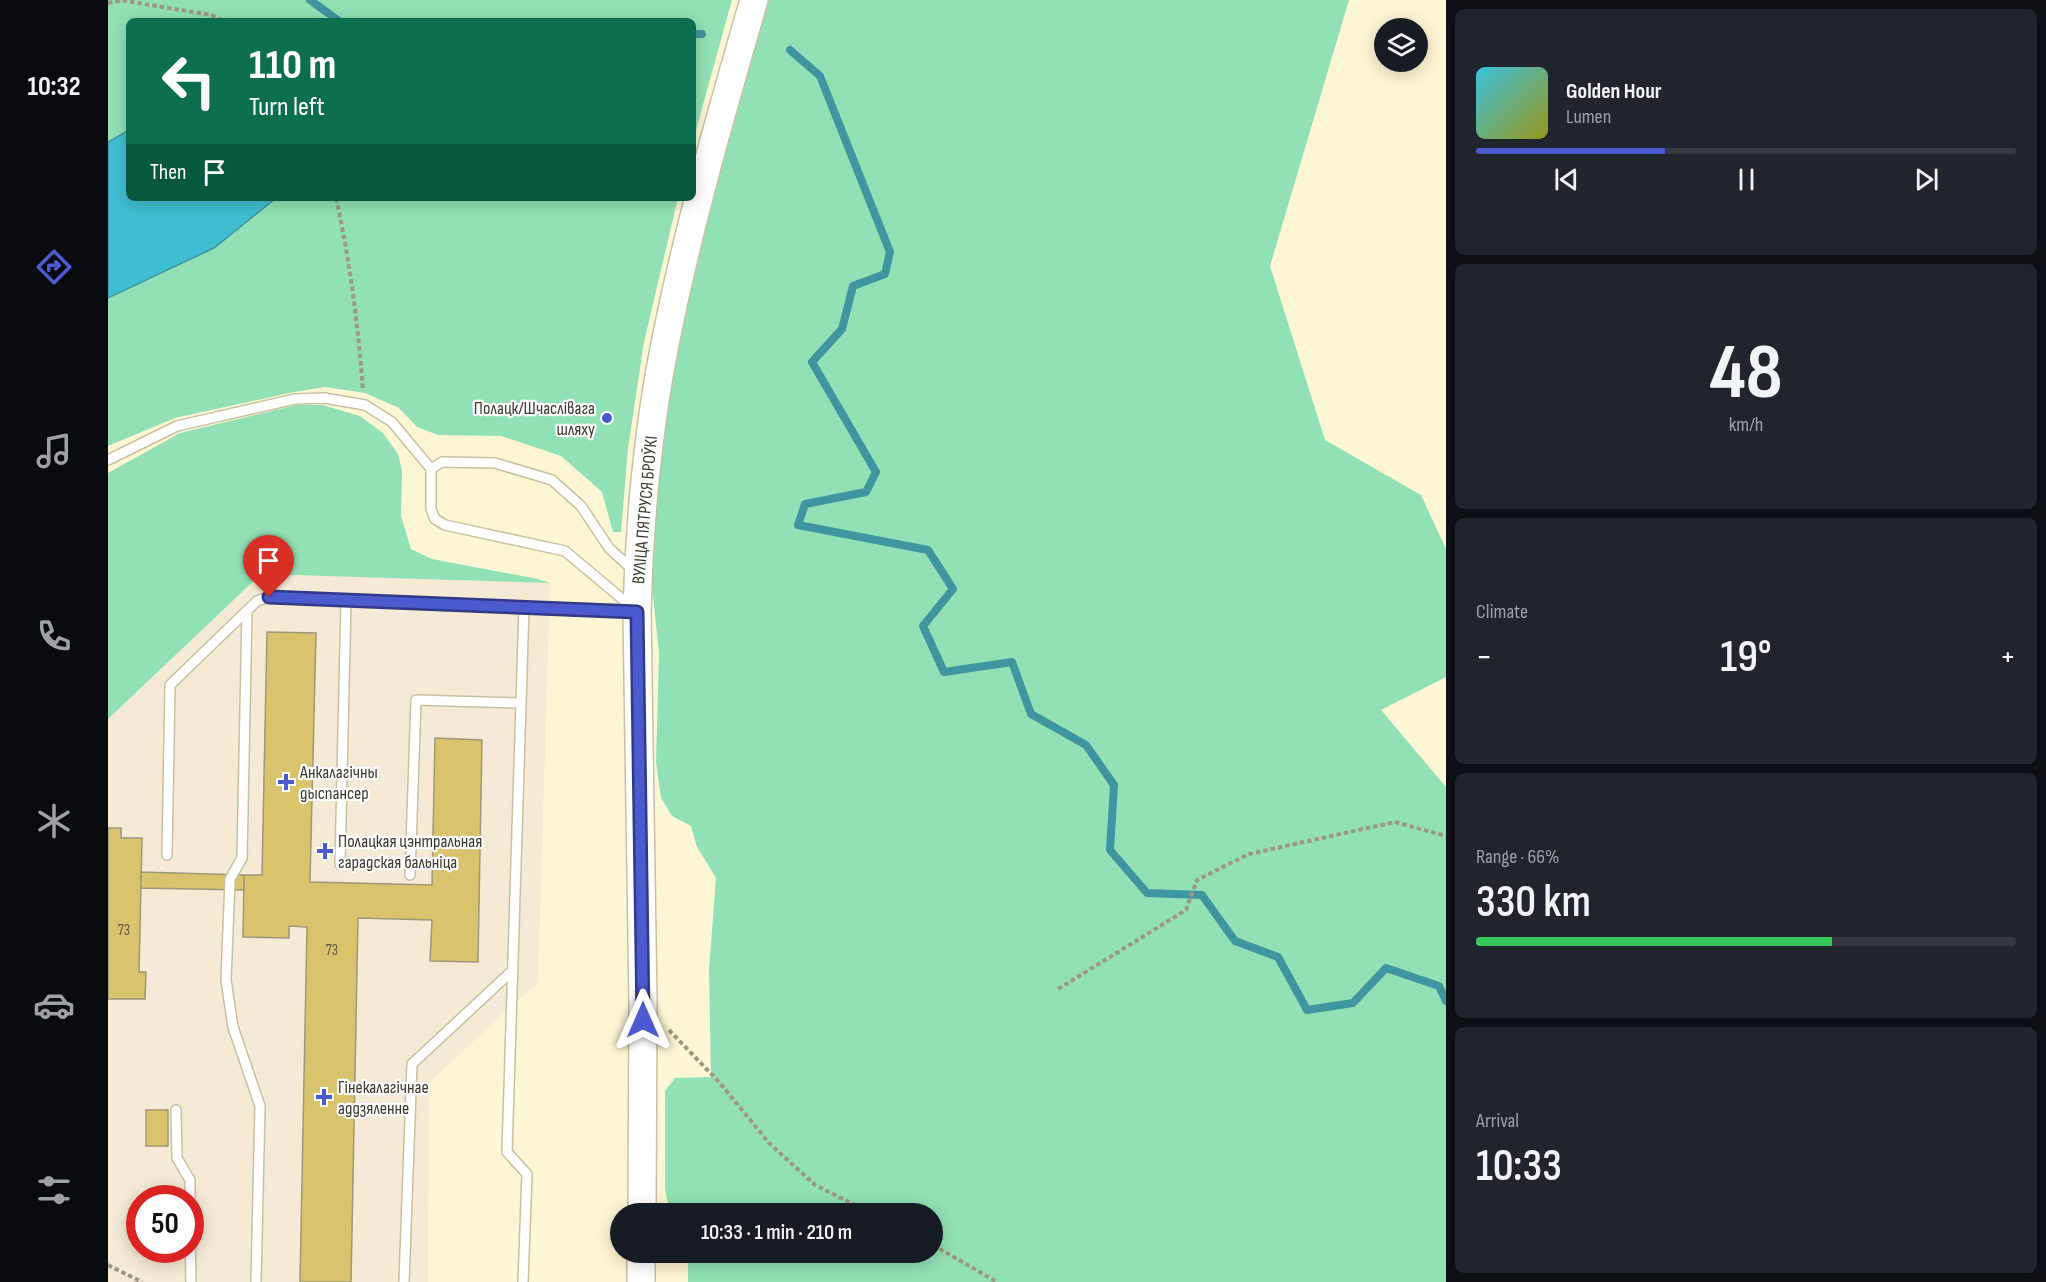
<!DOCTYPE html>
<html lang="en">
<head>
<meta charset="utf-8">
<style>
	:root { --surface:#171b24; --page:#20242c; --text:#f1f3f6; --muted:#9ea1a6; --line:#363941; --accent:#4c5ad0 }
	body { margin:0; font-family:"Sofia Sans Condensed",sans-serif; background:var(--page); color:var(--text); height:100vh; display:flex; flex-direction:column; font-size:22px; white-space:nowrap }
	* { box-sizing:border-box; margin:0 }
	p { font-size:20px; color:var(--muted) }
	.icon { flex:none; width:33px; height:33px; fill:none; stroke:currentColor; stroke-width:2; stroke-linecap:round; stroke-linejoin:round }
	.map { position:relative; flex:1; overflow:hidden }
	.side { display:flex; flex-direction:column; gap:9px; padding:9px; background:#0d0f14; width:600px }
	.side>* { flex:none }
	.hud { position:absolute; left:18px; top:18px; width:570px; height:183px; border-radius:9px; box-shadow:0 3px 15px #0003; background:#0b6e4f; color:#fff; overflow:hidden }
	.fabs { position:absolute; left:1266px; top:18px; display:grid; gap:12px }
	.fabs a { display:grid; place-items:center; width:54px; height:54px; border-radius:50%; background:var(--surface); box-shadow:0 3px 15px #0003; font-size:30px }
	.speed { position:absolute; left:18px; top:1185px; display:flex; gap:12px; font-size:30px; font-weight:700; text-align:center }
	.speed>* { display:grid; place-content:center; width:78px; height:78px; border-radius:50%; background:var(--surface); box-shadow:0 3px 15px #0003; line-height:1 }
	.speed .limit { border:9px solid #d22; background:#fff; color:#111 }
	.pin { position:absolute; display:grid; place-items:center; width:51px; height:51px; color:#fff; margin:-62px -26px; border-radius:50% 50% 50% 0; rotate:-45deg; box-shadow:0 0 6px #0007 }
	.pin .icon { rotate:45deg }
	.me { position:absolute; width:66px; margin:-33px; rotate:0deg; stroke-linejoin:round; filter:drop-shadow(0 0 4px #0008) }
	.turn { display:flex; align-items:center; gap:21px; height:126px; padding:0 24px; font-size:27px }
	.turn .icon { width:78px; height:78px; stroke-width:2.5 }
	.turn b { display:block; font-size:42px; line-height:51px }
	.then { display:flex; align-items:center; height:57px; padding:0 24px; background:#0003; gap:12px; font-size:22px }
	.big { font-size:45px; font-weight:600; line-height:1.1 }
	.side .tile { flex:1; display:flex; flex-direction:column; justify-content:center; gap:9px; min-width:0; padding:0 21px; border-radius:9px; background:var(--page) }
	.side .dial { align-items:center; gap:0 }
	.dial b { font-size:78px; line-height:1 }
	.song { display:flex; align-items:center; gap:18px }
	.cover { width:72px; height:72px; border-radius:9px; background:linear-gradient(135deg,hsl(190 70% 55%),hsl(60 70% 35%)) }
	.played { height:6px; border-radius:3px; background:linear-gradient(90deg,var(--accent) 35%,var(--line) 35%) }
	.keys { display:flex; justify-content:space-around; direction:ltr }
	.heat { display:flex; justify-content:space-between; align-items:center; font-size:33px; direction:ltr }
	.charge { height:9px; border-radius:4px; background:linear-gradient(90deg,#34c759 66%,var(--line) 0) }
	.trip { position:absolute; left:502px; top:1203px; width:333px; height:60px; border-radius:30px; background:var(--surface); box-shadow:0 3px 15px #0003; font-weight:600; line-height:60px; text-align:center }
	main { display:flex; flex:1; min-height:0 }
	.tabs { display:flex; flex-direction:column; width:108px; justify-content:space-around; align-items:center; background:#090b0e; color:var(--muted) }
	.tabs .icon { width:42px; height:42px }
	.tabs .selected { color:var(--accent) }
	.tabs b { font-size:27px; color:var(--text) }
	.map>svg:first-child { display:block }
	.medical { fill:#f5ead5; fill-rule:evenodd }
	.green { fill:#92e1b6 }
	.water { fill:#40bed1; stroke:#3f96a0; stroke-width:1.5 }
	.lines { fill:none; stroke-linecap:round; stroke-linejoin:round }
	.stream { stroke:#3f96a0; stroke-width:8 }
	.building { fill:#d9c46d; stroke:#9f9879; stroke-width:1.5 }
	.lane-casing { stroke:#c8c1a1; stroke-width:12 }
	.secondary-casing { stroke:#c8c1a1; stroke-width:30 }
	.path { stroke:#9d9881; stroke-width:4; stroke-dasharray:4.5 3; stroke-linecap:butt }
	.lane { stroke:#fff; stroke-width:9 }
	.secondary { stroke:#fff; stroke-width:27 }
	.route-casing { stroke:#313a87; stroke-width:15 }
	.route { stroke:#4c5ad0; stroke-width:10 }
	.poi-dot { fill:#4c5ad0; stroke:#fff; stroke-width:2 }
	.labels { text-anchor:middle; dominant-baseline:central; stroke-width:4.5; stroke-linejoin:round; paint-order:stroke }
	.number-label { font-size:15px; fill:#645c3d }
	.poi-label { font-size:18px; fill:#3d3a2d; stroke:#fff; text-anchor:start }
	.street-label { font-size:18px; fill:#3d3a2d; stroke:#fff }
</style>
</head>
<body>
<main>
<nav class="tabs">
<b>10:32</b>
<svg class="icon selected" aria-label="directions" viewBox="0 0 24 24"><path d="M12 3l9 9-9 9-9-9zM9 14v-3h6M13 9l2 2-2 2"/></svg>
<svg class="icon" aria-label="music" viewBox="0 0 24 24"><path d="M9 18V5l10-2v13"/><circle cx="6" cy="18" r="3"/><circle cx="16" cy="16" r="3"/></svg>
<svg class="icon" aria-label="phone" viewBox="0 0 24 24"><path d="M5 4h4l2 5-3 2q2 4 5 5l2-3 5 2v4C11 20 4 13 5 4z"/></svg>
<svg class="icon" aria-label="climate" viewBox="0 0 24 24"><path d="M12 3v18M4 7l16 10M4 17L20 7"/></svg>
<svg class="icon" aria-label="car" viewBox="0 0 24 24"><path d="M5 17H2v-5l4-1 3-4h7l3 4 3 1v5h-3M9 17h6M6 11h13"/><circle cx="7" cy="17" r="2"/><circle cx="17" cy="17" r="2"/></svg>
<svg class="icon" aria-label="filters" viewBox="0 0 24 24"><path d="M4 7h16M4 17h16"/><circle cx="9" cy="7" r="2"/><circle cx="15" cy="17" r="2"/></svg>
</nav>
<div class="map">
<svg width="1338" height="1282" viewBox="0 0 1338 1282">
	<rect width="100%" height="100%" fill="#fdf6d4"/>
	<!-- medical -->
	<path class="medical" d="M 153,574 L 442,583 L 430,983 L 403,1006 L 321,1083 L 320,1282 L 0,1282 L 0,719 ZM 32,1198 L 82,1198 L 82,1250 L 32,1250 Z"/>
	<!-- green -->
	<path class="green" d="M 0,0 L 624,0 L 585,141 L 585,21 L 21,21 L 21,130 L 0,142 Z
		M 659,0 L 1241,0 L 1162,266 L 1217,440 L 1313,495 L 1338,549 L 1338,677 L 1273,710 L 1338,787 L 1338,1282 L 580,1282 L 580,1253 L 825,1252 L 825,1214 L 562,1213 L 557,1189 L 557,1091 L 567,1078 L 603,1077 L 601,970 L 608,878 L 589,847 L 583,826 L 564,816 L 553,798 L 548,762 L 551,653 L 543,577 L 554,452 L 569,349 L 591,252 Z
		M 168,198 L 570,198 L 536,342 L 520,448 L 513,532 L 505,532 L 494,492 L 453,456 L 393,436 L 330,435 L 309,427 L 291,408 L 257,393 L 217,387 L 186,392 L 67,418 L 0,446 L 0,298 L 106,248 Z
		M 188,405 L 215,405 L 252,416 L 275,433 L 290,454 L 294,471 L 293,516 L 303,549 L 324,559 L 430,579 L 442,583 L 153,574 L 0,719 L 0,473 L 72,433 Z"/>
	<!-- water -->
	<path class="water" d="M 21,130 L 21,198 L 168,198 L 106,248 L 0,298 L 0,142 Z"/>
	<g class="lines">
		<!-- stream -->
		<path class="stream" d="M 202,0 L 231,21
			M 585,34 L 594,34
			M 682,50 L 712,76 L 782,252 L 777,274 L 745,286 L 734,329 L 704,362 L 768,472 L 758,492 L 697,504 L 690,525 L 820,550 L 845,589 L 815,626 L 836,672 L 904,662 L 923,714 L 978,745 L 1006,785 L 1002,850 L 1039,893 L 1094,895 L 1127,941 L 1170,957 L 1199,1010 L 1245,1003 L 1278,968 L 1331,986 L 1338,1001"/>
	</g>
	<!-- building -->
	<path class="building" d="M 159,632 L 208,633 L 202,882 L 324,885 L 327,738 L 374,740 L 370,962 L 322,961 L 324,920 L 250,918 L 243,1282 L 192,1282 L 199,927 L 181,926 L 181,938 L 135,937 L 136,875 L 154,875 Z
		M 0,828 L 13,828 L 13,838 L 34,838 L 31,972 L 38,972 L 37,999 L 0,999 Z
		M 33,872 L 136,875 L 136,890 L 33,888 Z
		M 38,1110 L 60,1110 L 60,1146 L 38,1146 Z"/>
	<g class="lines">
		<!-- lane casing -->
		<g class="lane-casing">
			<path id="lane" d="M 0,460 L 69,426 L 187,399 L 216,398 L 257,405 L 284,422 L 323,469
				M 525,608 L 457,551 L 337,525 L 327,519 L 323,509 L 323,469 L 334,462 L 387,463 L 444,480 L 473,506 L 501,548 L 526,571
				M 139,611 L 134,858 L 122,879 L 118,980 L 125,1027 L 152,1106 L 148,1282
				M 59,855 L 62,685 L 149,601 L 161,597 L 527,611
				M 232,864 L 238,600
				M 302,875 L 308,700 L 413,703
				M 68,1110 L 69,1158 L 82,1180 L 82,1198
				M 82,1236 L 83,1282
				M 296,1282 L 304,1064 L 405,970
				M 415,1282 L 419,1174 L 399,1152 L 416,607"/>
		</g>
		<!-- secondary casing -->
		<g class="secondary-casing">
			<path id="secondary" d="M 534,1214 L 535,1004 L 529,611 C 531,526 540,428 557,344 C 580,228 613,114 646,0
				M 533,1282 L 533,1252"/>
		</g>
		<!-- path -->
		<path class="path" d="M 0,3 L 13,0 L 103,15 L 116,21
			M 228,198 C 242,261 250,325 255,390
			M 950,989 L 1078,910 L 1089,880 L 1141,854 L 1287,822 L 1338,836
			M 561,1030 L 612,1083 L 661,1143 L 707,1185 L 765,1214
			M 825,1245 L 889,1282
			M 0,1265 L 34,1282"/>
		<!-- lane -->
		<use href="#lane" class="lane"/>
		<!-- secondary -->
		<use href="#secondary" class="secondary"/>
	</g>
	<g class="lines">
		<!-- route casing -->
		<g class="route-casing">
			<path id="route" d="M 161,597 L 529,612 L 535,1020"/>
		</g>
		<!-- route -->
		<use href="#route" class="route"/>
	</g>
	<!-- markers -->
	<g class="poi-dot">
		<circle cx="499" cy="418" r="6"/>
		<path d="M175 773h6v6h6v6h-6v6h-6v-6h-6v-6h6z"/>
		<path d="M214 842h6v6h6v6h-6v6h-6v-6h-6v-6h6z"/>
		<path d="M213 1088h6v6h6v6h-6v6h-6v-6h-6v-6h6z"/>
	</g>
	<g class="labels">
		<!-- number labels -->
		<g class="number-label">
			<text x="16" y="930">73</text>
			<text x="224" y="950">73</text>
		</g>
		<!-- poi labels -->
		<g class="poi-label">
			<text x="487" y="408" text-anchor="end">Полацк/Шчаслівага<tspan x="487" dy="21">шляху</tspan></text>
			<text x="192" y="772">Анкалагічны<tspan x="192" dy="21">дыспансер</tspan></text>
			<text x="230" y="841">Полацкая цэнтральная<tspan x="230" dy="21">гарадская бальніца</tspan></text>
			<text x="230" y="1087">Гінекалагічнае<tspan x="230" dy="21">аддзяленне</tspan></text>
		</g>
		<!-- street labels -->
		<g class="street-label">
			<text transform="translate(537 510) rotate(-85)">ВУЛІЦА ПЯТРУСЯ БРОЎКІ</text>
		</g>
	</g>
</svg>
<div class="fabs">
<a><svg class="icon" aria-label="layers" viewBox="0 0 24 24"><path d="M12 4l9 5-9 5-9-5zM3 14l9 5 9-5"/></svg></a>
</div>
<div class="speed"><div class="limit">50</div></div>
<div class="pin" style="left:161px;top:597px;background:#d93025"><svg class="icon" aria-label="arrive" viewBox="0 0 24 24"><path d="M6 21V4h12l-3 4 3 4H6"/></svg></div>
<svg class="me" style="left:535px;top:1020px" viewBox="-20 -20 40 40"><path d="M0-17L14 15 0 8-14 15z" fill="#4c5ad0" stroke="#fff" stroke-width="4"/></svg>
<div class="trip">10:33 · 1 min · 210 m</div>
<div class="hud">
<div class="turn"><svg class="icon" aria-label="left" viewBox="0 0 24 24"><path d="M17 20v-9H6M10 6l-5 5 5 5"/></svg><div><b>110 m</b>Turn left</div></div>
<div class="then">Then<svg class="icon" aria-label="arrive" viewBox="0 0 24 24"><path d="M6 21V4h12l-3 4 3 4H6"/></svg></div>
</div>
</div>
<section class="side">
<div class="tile">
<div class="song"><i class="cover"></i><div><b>Golden Hour</b><p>Lumen</p></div></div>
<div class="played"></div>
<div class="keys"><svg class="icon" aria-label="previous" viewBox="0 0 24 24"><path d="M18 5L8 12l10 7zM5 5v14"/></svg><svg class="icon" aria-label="pause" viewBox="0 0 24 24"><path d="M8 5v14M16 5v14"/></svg><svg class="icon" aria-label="next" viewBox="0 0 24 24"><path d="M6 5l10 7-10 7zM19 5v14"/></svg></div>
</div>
<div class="tile dial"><b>48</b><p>km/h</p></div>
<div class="tile"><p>Climate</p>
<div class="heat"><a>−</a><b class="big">19°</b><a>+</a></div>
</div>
<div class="tile"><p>Range · 66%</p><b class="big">330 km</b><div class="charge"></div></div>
<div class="tile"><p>Arrival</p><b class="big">10:33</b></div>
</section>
</main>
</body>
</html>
